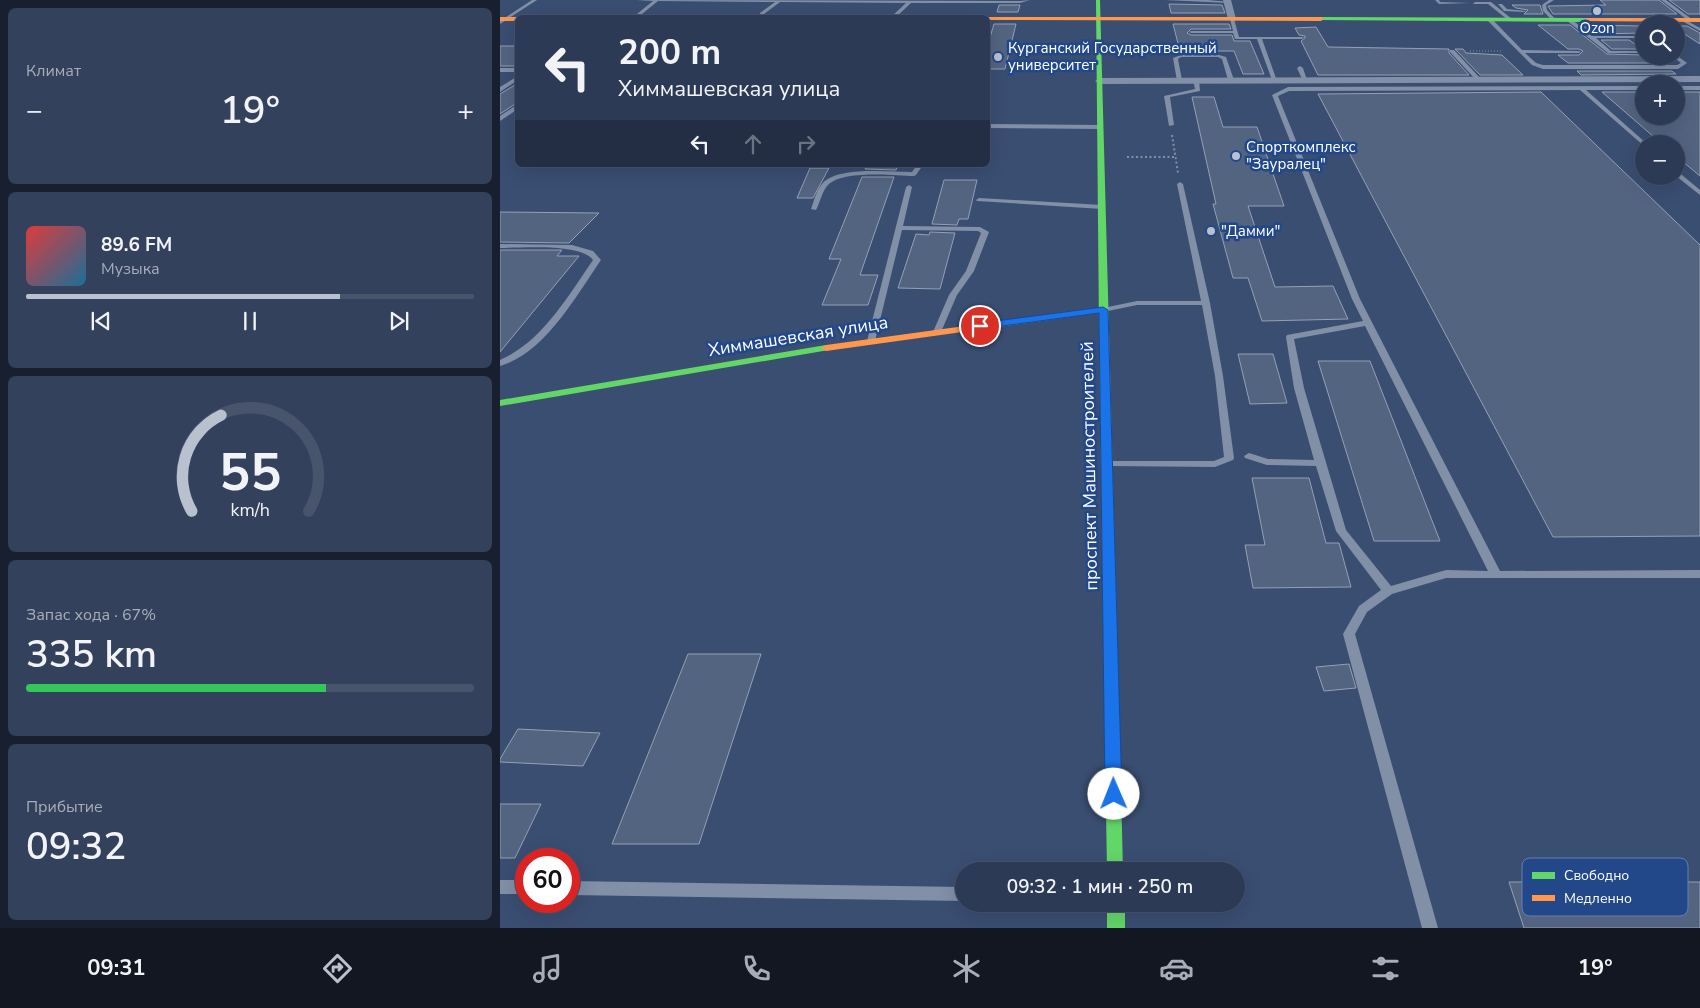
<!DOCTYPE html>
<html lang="ru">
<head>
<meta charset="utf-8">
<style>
	:root { --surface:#2c3a56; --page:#34415c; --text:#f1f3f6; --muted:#a6adb9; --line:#48546c; --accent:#bac1ce }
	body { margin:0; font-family:"Nunito Sans",sans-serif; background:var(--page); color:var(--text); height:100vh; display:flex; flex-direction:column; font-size:19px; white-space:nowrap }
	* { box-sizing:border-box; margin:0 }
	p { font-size:16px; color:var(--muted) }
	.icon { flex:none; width:28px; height:28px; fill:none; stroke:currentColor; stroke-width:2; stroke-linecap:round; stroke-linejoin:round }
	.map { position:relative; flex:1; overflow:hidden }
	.panel { display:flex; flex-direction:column; gap:8px; padding:8px; background:#18202f; width:500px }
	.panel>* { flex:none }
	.top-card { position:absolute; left:15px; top:15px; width:475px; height:152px; border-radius:8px; box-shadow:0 5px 20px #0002,0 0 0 1px var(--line); background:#2c3a56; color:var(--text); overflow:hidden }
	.buttons { position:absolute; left:1135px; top:15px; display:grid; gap:10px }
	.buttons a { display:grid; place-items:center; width:50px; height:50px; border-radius:50%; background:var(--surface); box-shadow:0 5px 20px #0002,0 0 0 1px var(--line); font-size:25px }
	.speed { position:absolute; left:15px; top:848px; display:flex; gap:10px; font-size:25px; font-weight:700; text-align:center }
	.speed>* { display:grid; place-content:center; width:65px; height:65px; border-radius:50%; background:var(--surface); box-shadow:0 5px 20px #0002,0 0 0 1px var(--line); line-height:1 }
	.speed .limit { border:8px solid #d22; background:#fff; color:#111 }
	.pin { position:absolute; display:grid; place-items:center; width:42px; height:42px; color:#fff; margin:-21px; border:2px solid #fff; border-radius:50%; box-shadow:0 1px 5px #0007 }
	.me { position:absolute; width:55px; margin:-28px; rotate:359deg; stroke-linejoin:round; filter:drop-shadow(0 0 4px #0008) }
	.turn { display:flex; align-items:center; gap:18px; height:105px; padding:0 20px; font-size:22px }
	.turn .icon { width:65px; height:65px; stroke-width:2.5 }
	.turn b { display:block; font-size:35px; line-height:42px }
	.lanes { display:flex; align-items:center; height:48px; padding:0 20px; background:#0003; justify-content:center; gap:25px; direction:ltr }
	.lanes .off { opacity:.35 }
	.big { font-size:38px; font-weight:600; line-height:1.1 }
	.panel .card { flex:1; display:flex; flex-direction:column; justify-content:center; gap:8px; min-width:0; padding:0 18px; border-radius:8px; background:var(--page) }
	.panel .dial { align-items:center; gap:0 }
	.dial svg { height:130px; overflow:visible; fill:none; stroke:var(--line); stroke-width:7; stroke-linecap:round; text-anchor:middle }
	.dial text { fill:var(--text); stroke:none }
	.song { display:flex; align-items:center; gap:15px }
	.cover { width:60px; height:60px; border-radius:8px; background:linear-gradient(135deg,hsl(0 70% 55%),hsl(200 70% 35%)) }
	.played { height:5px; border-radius:2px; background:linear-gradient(90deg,var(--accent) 70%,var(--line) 70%) }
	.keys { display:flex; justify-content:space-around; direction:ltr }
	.heat { display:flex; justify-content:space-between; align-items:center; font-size:28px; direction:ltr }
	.charge { height:8px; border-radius:4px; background:linear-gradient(90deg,#34c759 67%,var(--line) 0) }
	.trip { position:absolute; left:455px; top:862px; width:290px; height:50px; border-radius:25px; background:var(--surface); box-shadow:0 5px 20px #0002,0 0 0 1px var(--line); font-weight:600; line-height:50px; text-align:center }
	.dock { display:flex; height:80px; justify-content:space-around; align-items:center; background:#121722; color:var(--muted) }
	.dock .icon { width:35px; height:35px }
	.dock .current { color:var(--accent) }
	.dock b { font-size:22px; color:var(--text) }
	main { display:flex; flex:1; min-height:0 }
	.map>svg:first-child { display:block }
	.building { fill:#536481; stroke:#94a0b5 }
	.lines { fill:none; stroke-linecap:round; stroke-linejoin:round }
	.path-far1 { stroke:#818fa7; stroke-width:1; stroke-dasharray:1 2; stroke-linecap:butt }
	.path { stroke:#818fa7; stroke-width:2; stroke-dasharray:2 2.5; stroke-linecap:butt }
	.lane { fill:#818fa7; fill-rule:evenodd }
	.street { fill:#818fa7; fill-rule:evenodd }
	.fast { fill:#63d668; fill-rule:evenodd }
	.slow { fill:#ff974d; fill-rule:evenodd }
	.route { fill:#1a73e8; stroke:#114b97 }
	.poi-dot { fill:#bac1ce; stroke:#22488a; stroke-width:2 }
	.labels { text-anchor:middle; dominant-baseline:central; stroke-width:5; stroke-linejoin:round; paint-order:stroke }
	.far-poi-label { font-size:15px; fill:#fff; stroke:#22488a; text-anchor:start }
	.street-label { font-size:18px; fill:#fff; stroke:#22488a }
	.key { fill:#22488a; stroke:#647fad; stroke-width:1 }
	.key-label { font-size:14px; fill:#fff }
</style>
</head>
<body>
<main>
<section class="panel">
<div class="card"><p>Климат</p>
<div class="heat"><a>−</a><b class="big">19°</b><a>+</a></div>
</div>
<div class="card">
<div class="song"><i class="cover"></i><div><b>89.6 FM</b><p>Музыка</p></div></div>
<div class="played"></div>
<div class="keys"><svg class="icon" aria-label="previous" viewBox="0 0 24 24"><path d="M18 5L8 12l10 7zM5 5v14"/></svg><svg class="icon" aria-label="pause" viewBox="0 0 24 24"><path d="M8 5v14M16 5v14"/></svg><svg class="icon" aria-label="next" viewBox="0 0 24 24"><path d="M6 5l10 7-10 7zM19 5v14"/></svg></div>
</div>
<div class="card dial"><svg viewBox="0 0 100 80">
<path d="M14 69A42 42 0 1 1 86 69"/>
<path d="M14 69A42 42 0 0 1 32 10" stroke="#bac1ce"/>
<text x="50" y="56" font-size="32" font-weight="700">55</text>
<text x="50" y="72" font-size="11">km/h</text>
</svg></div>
<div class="card"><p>Запас хода · 67%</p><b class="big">335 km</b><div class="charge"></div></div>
<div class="card"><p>Прибытие</p><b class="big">09:32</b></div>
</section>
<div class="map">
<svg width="1200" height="928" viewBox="0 0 1200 928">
	<rect width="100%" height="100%" fill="#3a4e72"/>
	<!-- building -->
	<path class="building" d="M 1100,0 L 1159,0 L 1177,14 L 1053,14 L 1048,6 L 1106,5 Z
		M 1169,0 L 1200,0 L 1200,14 L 1188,14 Z
		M 669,4 L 722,5 L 725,13 L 671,13 Z
		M 499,5 L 520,5 L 518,12 L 497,12 Z
		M 1012,5 L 1040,5 L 1043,14 L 1024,14 L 1028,10 L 1016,8 Z
		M 494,24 L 516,24 L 505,69 L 488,69 L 488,44 Z
		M 673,24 L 729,24 L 731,29 L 691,29 L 687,33 L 691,35 L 732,35 L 734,41 L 750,41 L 764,74 L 743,74 L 734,51 L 680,51 Z
		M 1038,25 L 1070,25 L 1107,54 L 1144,55 L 1151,56 L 1161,63 L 1068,63 L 1058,55 L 1079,55 L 1083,51 L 1079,49 L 1068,49 Z
		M 1082,25 L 1144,26 L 1144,33 L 1093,34 Z
		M 1176,26 L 1187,26 L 1200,33 L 1200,44 L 1183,33 L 1176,33 Z
		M 816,27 L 828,47 L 949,49 L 949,53 L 969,75 L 818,75 L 801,41 L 805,38 L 805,36 L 799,35 L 795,28 Z
		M 1101,40 L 1129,40 L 1142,49 L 1112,49 Z
		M 0,46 L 18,46 L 18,66 L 0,66 Z
		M 955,49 L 963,49 L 966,53 L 1002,55 L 1023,75 L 980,75 Z
		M 1077,71 L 1172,71 L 1176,74 L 1081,75 Z
		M 18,83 L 18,102 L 0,114 L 0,94 Z
		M 1041,92 L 1200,245 L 1200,536 L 1053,537 L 818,94 Z
		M 1102,92 L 1144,92 L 1144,116 L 1176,116 L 1176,92 L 1200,92 L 1200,176 L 1176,156 L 1176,144 L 1162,144 Z
		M 692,97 L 714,97 L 723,127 L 757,127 L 784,206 L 748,206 L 775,287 L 833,286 L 848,319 L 762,321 L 748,278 L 733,278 L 713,204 L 716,204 Z
		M 367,165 L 398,165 L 396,170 L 365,169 Z
		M 310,168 L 329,168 L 313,198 L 297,198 Z
		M 362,177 L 394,177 L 360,275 L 378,275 L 368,305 L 322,305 L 341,259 L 329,259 Z
		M 444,180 L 477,180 L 468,219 L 459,219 L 457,225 L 432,224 Z
		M 0,212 L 99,213 L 69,243 L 0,242 Z
		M 430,232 L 455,233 L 440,289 L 398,288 L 416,234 L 429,235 Z
		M 0,250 L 62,250 L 57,256 L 79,256 L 0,352 Z
		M 738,354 L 773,354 L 787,403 L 750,404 Z
		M 818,361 L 870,361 L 940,541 L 874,541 Z
		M 752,478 L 809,478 L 826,543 L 839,543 L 851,587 L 753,588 L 745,545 L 765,545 Z
		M 188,654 L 261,654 L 199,844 L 112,844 Z
		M 849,664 L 856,688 L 824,691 L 816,667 Z
		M 18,729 L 100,733 L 83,766 L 0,762 L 0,759 Z
		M 0,804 L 41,804 L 15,858 L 0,858 Z
		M 1009,882 L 1200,882 L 1200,928 L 1024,928 Z"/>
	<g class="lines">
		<!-- path-far1 -->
		<path class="path-far1" d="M 970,51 L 1001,51"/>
		<!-- path -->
		<path class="path" d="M 672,135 L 678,173
			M 627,157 L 675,157"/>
		<!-- lane -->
		<path class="lane" d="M 32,0 L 37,0 L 0,24 L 0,21 Z
			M 136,0 L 520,1 L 530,0 L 520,3 L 411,3 L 395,18 L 390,18 L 406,3 L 280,2 L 264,14 L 264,18 L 260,18 L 260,13 L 275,2 L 158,1 L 137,18 L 132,18 L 153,1 Z
			M 665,0 L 707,0 L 731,2 L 729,3 Z
			M 935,0 L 939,0 L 940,2 L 970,3 L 939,4 Z
			M 1049,0 L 1054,0 L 1046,5 L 1047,10 L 1056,20 L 1052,20 L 1043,11 L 1042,5 Z
			M 1161,0 L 1166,0 L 1193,20 L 1189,21 Z
			M 975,2 L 991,2 L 1012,19 L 1008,20 L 988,4 L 973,4 Z
			M 998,4 L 1002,4 L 1007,9 L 1026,11 L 1024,12 L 1004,11 Z
			M 732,18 L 734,19 L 739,37 L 804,37 L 802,39 L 762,39 L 777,81 L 772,80 L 757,39 L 735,39 L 733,33 L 691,33 L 689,32 L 691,31 L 733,31 L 730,19 Z
			M 987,18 L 991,18 L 1022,50 L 1079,51 L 1081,52 L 1079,53 L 1025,53 L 1036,63 L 1043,65 L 1177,65 L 1181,63 L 1172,56 L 1176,55 L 1187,63 L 1178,69 L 1043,69 L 1032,65 L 987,20 Z
			M 1066,18 L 1070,18 L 1092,36 L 1144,36 L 1144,38 L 1096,38 L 1111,51 L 1144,51 L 1144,53 L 1108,53 L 1066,20 Z
			M 1184,19 L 1200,28 L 1200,31 L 1182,21 Z
			M 950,50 L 954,50 L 980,78 L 980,80 L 976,80 L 950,52 Z
			M 681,55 L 719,55 L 726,57 L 734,80 L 731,82 L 728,80 L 722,59 L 718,57 L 681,57 L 678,59 L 682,80 L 677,81 L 673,58 Z
			M 800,66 L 803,68 L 807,80 L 802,79 L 797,68 Z
			M 0,68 L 18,68 L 18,72 L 0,72 Z
			M 18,76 L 18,80 L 0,92 L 0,87 Z
			M 696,78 L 699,80 L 700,91 L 670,97 L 674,125 L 669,126 L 664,96 L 695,89 L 693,80 Z
			M 1144,86 L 1144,90 L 1086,90 L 1146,143 L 1144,146 L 1080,90 L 789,91 L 778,96 L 860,299 L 1000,571 L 1200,570 L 1200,578 L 946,578 L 892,594 L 867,612 L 855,634 L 938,928 L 922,928 L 843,634 L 859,606 L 881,590 L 836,531 L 816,466 L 767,465 L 745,458 L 744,456 L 749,453 L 768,459 L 814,460 L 794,388 L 786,337 L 787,335 L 863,321 L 852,299 L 772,95 L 788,87 ZM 865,326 L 988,571 L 946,570 L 891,586 L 846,530 L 804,388 L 794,339 Z
			M 1176,86 L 1200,86 L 1200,90 L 1176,90 Z
			M 18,104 L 18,109 L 0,121 L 0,116 Z
			M 488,124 L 600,125 L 603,127 L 600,129 L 488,128 Z
			M 417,165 L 423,165 L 416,175 L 414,176 C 394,175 342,170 328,185 C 322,191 320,203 316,210 L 311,209 C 314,201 316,191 322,184 C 336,166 390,172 412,172 Z
			M 1176,170 L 1200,190 L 1200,195 L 1176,176 Z
			M 680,182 L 683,184 L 710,303 L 723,376 L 734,458 L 733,460 L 715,467 L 608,466 L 603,463 L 604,461 L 714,461 L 724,457 L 715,376 L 702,305 L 637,305 L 603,312 L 599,310 L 603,308 L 637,301 L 701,301 L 677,184 Z
			M 409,185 L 412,187 L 403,226 L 480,227 L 489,232 L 474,271 L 457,295 L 441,332 L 437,335 L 433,332 L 449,295 L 466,271 L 481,233 L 478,231 L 402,230 L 375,341 L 371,344 L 368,343 L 367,341 L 406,187 Z
			M 479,198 L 602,205 L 605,207 L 602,209 L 477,201 L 476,200 Z
			M 0,244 L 72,245 L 93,251 L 101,260 C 76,296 45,353 0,366 L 0,360 C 42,342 68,296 93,260 C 81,243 20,248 0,248 Z
			M 0,880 L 26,880 L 26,894 L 0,894 Z
			M 69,881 L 464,887 L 464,901 L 69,895 Z"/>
		<!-- street -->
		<path class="street" d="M 723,0 L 731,0 L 736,19 L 735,21 L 728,19 Z
			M 1200,76 L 1200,82 L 600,84 L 595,81 L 600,78 Z"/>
		<!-- fast -->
		<path class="fast" d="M 596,0 L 600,0 L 609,331 L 604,334 L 599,331 Z
			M 821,17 L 1086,18 L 1089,20 L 1086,22 L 819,20 Z
			M 326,345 L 331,348 L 329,350 L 0,406 L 0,400 Z
			M 610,622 L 615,623 L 617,627 L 623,871 L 607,871 L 603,627 L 605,623 Z
			M 607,904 L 625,904 L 625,928 L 607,928 Z"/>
		<!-- slow -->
		<path class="slow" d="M 0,17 L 18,17 L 18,21 L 0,21 Z
			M 486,17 L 821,17 L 824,19 L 821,21 L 488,20 Z
			M 1086,18 L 1200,18 L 1200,22 L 1084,21 Z
			M 603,307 L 606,308 L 606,312 L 326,351 L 321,348 L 326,345 Z
			M 604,328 L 609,331 L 617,627 L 615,631 L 610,632 L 605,631 L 603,627 L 599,331 Z"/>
	</g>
	<!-- route -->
	<path class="route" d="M 603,307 L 608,310 L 622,794 L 619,799 L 614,801 L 608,799 L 605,794 L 599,313 L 480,329 L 476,326 L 480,323 Z"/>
	<!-- markers -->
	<g class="poi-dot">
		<circle cx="1097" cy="11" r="5"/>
		<circle cx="498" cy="57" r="5"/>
		<circle cx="736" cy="156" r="5"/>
		<circle cx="711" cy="231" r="5"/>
	</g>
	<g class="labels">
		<!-- far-poi labels -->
		<g class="far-poi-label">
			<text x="1097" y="28" text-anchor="middle">Ozon</text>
			<text x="508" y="48">Курганский Государственный<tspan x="508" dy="17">университет</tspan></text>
			<text x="746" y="147">Спорткомплекс<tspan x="746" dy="17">"Зауралец"</tspan></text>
			<text x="721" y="231">"Дамми"</text>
		</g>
		<!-- street labels -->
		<g class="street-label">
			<text transform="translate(298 336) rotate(-9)">Химмашевская улица</text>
			<text transform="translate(589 466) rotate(-91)">проспект Машиностроителей</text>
		</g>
	</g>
	<!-- legend -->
	<rect x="1022" y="858" width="166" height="58" rx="8" class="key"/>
	<rect x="1032" y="872" width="23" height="7" fill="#63d668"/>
	<rect x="1032" y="895" width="23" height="6" fill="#ff974d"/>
	<g class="key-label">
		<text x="1064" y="880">Свободно</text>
		<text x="1064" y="903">Медленно</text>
	</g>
</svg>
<div class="buttons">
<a><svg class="icon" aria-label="search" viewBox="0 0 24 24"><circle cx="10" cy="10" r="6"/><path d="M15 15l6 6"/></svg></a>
<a>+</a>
<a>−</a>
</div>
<div class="speed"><div class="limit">60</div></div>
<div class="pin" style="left:480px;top:326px;background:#d93025"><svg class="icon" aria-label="arrive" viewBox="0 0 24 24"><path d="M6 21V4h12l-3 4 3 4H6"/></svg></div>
<svg class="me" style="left:614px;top:794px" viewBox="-20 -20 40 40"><circle r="19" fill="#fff"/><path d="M0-13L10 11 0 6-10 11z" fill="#1a73e8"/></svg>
<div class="trip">09:32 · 1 мин · 250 m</div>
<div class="top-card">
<div class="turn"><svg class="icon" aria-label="left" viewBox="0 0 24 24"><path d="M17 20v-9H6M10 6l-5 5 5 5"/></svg><div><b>200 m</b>Химмашевская улица</div></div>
<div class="lanes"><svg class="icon" aria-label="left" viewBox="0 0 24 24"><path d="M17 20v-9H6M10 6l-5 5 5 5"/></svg><svg class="icon off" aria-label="ahead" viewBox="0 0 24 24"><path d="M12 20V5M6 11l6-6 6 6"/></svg><svg class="icon off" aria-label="right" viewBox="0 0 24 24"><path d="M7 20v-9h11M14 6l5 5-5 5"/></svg></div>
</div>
</div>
</main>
<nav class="dock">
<b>09:31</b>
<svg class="icon current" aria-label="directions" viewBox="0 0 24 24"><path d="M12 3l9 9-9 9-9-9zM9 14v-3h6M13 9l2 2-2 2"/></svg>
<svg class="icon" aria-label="music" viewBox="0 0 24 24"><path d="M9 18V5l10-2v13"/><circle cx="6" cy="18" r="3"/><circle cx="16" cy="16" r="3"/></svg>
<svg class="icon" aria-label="phone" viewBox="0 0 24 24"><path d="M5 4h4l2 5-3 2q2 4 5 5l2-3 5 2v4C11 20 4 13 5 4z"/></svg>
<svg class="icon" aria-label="climate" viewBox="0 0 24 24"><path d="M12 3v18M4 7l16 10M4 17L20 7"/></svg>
<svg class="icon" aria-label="car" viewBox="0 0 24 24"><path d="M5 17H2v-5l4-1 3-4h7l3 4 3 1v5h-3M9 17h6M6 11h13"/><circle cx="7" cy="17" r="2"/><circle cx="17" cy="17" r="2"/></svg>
<svg class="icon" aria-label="filters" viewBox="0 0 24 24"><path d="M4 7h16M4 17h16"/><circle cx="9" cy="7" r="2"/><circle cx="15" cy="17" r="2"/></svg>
<b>19°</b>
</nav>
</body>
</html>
